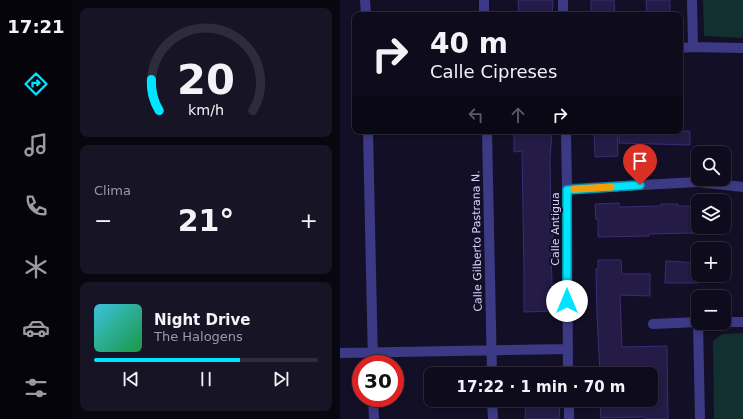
<!DOCTYPE html>
<html lang="es">
<head>
<meta charset="utf-8">
<style>
	:root { --surface:#0e0b1c; --page:#171425; --text:#f1f3f6; --muted:#9b9ba3; --line:#2e2b3b; --accent:#00e5ff }
	body { margin:0; font-family:"DejaVu Sans",sans-serif; background:var(--page); color:var(--text); height:100vh; display:flex; flex-direction:column; font-size:15px; white-space:nowrap }
	* { box-sizing:border-box; margin:0 }
	p { font-size:13px; color:var(--muted) }
	.icon { flex:none; width:22px; height:22px; fill:none; stroke:currentColor; stroke-width:2; stroke-linecap:round; stroke-linejoin:round }
	.map { position:relative; flex:1; overflow:hidden }
	.drawer { display:flex; flex-direction:column; gap:8px; padding:8px; background:#08060f; width:268px }
	.drawer>* { flex:none }
	.guide { position:absolute; left:12px; top:12px; width:331px; height:122px; border-radius:8px; box-shadow:0 2px 6px #0003,0 0 0 1px var(--line); background:#0e0b1c; color:var(--text); overflow:hidden }
	.tools { position:absolute; left:351px; top:146px; display:grid; gap:8px }
	.tools a { display:grid; place-items:center; width:40px; height:40px; border-radius:8px; background:var(--surface); box-shadow:0 2px 6px #0003,0 0 0 1px var(--line); font-size:20px }
	.speed { position:absolute; left:12px; top:355px; display:flex; gap:8px; font-size:20px; font-weight:700; text-align:center }
	.speed>* { display:grid; place-content:center; width:52px; height:52px; border-radius:50%; background:var(--surface); box-shadow:0 2px 6px #0003,0 0 0 1px var(--line); line-height:1 }
	.speed .limit { border:6px solid #d22; background:#fff; color:#111 }
	.pin { position:absolute; display:grid; place-items:center; width:34px; height:34px; color:#fff; margin:-41px -17px; border-radius:50% 50% 50% 0; rotate:-45deg; box-shadow:0 0 4px #0007 }
	.pin .icon { rotate:45deg }
	.me { position:absolute; width:44px; margin:-22px; rotate:0deg; stroke-linejoin:round; filter:drop-shadow(0 0 3px #0008) }
	.turn { display:flex; align-items:center; gap:14px; height:84px; padding:0 12px; font-size:18px }
	.turn .icon { width:52px; height:52px; stroke-width:2.5 }
	.turn b { display:block; font-size:28px; line-height:34px }
	.lanes { display:flex; align-items:center; height:38px; padding:0 12px; background:#0003; justify-content:center; gap:20px; direction:ltr }
	.lanes .off { opacity:.35 }
	.big { font-size:30px; font-weight:800; line-height:1.1 }
	.drawer .card { flex:1; display:flex; flex-direction:column; justify-content:center; gap:6px; min-width:0; padding:0 14px; border-radius:8px; background:var(--page) }
	.drawer .dial { align-items:center; gap:0 }
	.dial svg { height:104px; overflow:visible; fill:none; stroke:var(--line); stroke-width:7; stroke-linecap:round; text-anchor:middle }
	.dial text { fill:var(--text); stroke:none }
	.song { display:flex; align-items:center; gap:12px }
	.cover { width:48px; height:48px; border-radius:6px; background:linear-gradient(135deg,hsl(190 70% 55%),hsl(140 70% 35%)) }
	.played { height:4px; border-radius:2px; background:linear-gradient(90deg,var(--accent) 65%,var(--line) 65%) }
	.keys { display:flex; justify-content:space-around; direction:ltr }
	.heat { display:flex; justify-content:space-between; align-items:center; font-size:22px; direction:ltr }
	.trip { position:absolute; left:84px; top:367px; width:234px; height:40px; border-radius:8px; background:var(--surface); box-shadow:0 2px 6px #0003,0 0 0 1px var(--line); font-weight:800; line-height:40px; text-align:center }
	main { display:flex; flex:1; min-height:0 }
	.tabs { display:flex; flex-direction:column; width:72px; justify-content:space-around; align-items:center; background:#06040b; color:var(--muted) }
	.tabs .icon { width:28px; height:28px }
	.tabs .active { color:var(--accent) }
	.tabs b { font-size:18px; color:var(--text) }
	.map>svg:first-child { display:block }
	.green { fill:#12302f }
	.building { fill:#241b47; stroke:#3b2d73 }
	.lines { fill:none; stroke-linecap:round; stroke-linejoin:round }
	.minor { stroke:#3d3a85; stroke-width:10 }
	.route-casing { stroke:#0095a6; stroke-width:10 }
	.route { stroke:#00e5ff; stroke-width:7 }
	.slow { stroke:#f59e0b; stroke-width:7 }
	.labels { text-anchor:middle; dominant-baseline:central; stroke-width:4; stroke-linejoin:round; paint-order:stroke }
	.street-label { font-size:11px; fill:#d9d4ff; stroke:#130f26 }
</style>
</head>
<body>
<main>
<nav class="tabs">
<b>17:21</b>
<svg class="icon active" aria-label="directions" viewBox="0 0 24 24"><path d="M12 3l9 9-9 9-9-9zM9 14v-3h6M13 9l2 2-2 2"/></svg>
<svg class="icon" aria-label="music" viewBox="0 0 24 24"><path d="M9 18V5l10-2v13"/><circle cx="6" cy="18" r="3"/><circle cx="16" cy="16" r="3"/></svg>
<svg class="icon" aria-label="phone" viewBox="0 0 24 24"><path d="M5 4h4l2 5-3 2q2 4 5 5l2-3 5 2v4C11 20 4 13 5 4z"/></svg>
<svg class="icon" aria-label="climate" viewBox="0 0 24 24"><path d="M12 3v18M4 7l16 10M4 17L20 7"/></svg>
<svg class="icon" aria-label="car" viewBox="0 0 24 24"><path d="M5 17H2v-5l4-1 3-4h7l3 4 3 1v5h-3M9 17h6M6 11h13"/><circle cx="7" cy="17" r="2"/><circle cx="17" cy="17" r="2"/></svg>
<svg class="icon" aria-label="filters" viewBox="0 0 24 24"><path d="M4 7h16M4 17h16"/><circle cx="9" cy="7" r="2"/><circle cx="15" cy="17" r="2"/></svg>
</nav>
<section class="drawer">
<div class="card dial"><svg viewBox="0 0 100 80">
<path d="M14 69A42 42 0 1 1 86 69"/>
<path d="M14 69A42 42 0 0 1 8 45" stroke="#00e5ff"/>
<text x="50" y="56" font-size="32" font-weight="700">20</text>
<text x="50" y="72" font-size="11">km/h</text>
</svg></div>
<div class="card"><p>Clima</p>
<div class="heat"><a>−</a><b class="big">21°</b><a>+</a></div>
</div>
<div class="card">
<div class="song"><i class="cover"></i><div><b>Night Drive</b><p>The Halogens</p></div></div>
<div class="played"></div>
<div class="keys"><svg class="icon" aria-label="previous" viewBox="0 0 24 24"><path d="M18 5L8 12l10 7zM5 5v14"/></svg><svg class="icon" aria-label="pause" viewBox="0 0 24 24"><path d="M8 5v14M16 5v14"/></svg><svg class="icon" aria-label="next" viewBox="0 0 24 24"><path d="M6 5l10 7-10 7zM19 5v14"/></svg></div>
</div>
</section>
<div class="map">
<svg width="403" height="419" viewBox="0 0 403 419">
	<rect width="100%" height="100%" fill="#130f26"/>
	<!-- green -->
	<path class="green" d="M 363,0 L 403,0 L 403,38 L 364,36 Z
		M 403,333 L 403,419 L 374,419 L 373,341 L 382,334 Z"/>
	<!-- building -->
	<path class="building" d="M 178,0 L 213,0 L 212,15 L 179,15 Z
		M 251,0 L 274,0 L 275,15 L 251,15 Z
		M 306,0 L 330,0 L 330,14 L 307,15 Z
		M 174,131 L 212,131 L 210,159 L 211,214 L 213,236 L 211,254 L 213,311 L 184,312 L 184,274 L 182,151 L 174,152 Z
		M 254,131 L 277,131 L 278,156 L 255,157 Z
		M 279,131 L 350,131 L 350,145 L 279,143 Z
		M 279,203 L 279,207 L 321,206 L 321,204 L 338,204 L 338,206 L 358,206 L 358,228 L 354,228 L 354,233 L 309,234 L 309,236 L 258,237 L 258,219 L 256,219 L 255,204 Z
		M 258,260 L 281,260 L 282,274 L 310,274 L 310,296 L 280,295 L 282,347 L 327,346 L 328,419 L 305,419 L 304,417 L 261,418 L 260,403 L 304,402 L 304,400 L 311,400 L 311,374 L 304,374 L 304,372 L 260,373 L 257,315 L 256,269 L 258,269 Z
		M 326,261 L 358,263 L 358,283 L 325,283 Z
		M 186,400 L 220,400 L 219,419 L 185,419 Z"/>
	<g class="lines">
		<!-- minor -->
		<path class="minor" d="M 25,0 L 26,15
			M 144,0 L 144,15
			M 223,0 L 223,15
			M 352,0 L 353,47
			M 340,48 L 353,47 L 403,48
			M 28,131 L 33,364
			M 147,131 L 152,374
			M 226,131 L 227,189 L 228,374
			M 227,189 L 358,182 L 403,187
			M 384,322 L 403,322
			M 358,323 L 360,419
			M 313,324 L 358,322
			M 0,353 L 227,349
			M 33,398 L 34,419
			M 152,400 L 153,419
			M 229,400 L 229,419"/>
	</g>
	<g class="lines">
		<!-- route casing -->
		<g class="route-casing">
			<path id="route" d="M 227,301 L 227,190 L 300,185"/>
		</g>
		<!-- route -->
		<use href="#route" class="route"/>
		<!-- slow -->
		<path class="slow" d="M 234,189 L 271,187"/>
	</g>
	<g class="labels">
		<!-- street labels -->
		<g class="street-label">
			<text transform="translate(215 229) rotate(-90)">Calle Antigua</text>
			<text transform="translate(137 241) rotate(-91)">Calle Gilberto Pastrana N.</text>
		</g>
	</g>
</svg>
<div class="tools">
<a><svg class="icon" aria-label="search" viewBox="0 0 24 24"><circle cx="10" cy="10" r="6"/><path d="M15 15l6 6"/></svg></a>
<a><svg class="icon" aria-label="layers" viewBox="0 0 24 24"><path d="M12 4l9 5-9 5-9-5zM3 14l9 5 9-5"/></svg></a>
<a>+</a>
<a>−</a>
</div>
<div class="speed"><div class="limit">30</div></div>
<div class="pin" style="left:300px;top:185px;background:#d93025"><svg class="icon" aria-label="arrive" viewBox="0 0 24 24"><path d="M6 21V4h12l-3 4 3 4H6"/></svg></div>
<svg class="me" style="left:227px;top:301px" viewBox="-20 -20 40 40"><circle r="19" fill="#fff"/><path d="M0-13L10 11 0 6-10 11z" fill="#00e5ff"/></svg>
<div class="trip">17:22 · 1 min · 70 m</div>
<div class="guide">
<div class="turn"><svg class="icon" aria-label="right" viewBox="0 0 24 24"><path d="M7 20v-9h11M14 6l5 5-5 5"/></svg><div><b>40 m</b>Calle Cipreses</div></div>
<div class="lanes"><svg class="icon off" aria-label="left" viewBox="0 0 24 24"><path d="M17 20v-9H6M10 6l-5 5 5 5"/></svg><svg class="icon off" aria-label="ahead" viewBox="0 0 24 24"><path d="M12 20V5M6 11l6-6 6 6"/></svg><svg class="icon" aria-label="right" viewBox="0 0 24 24"><path d="M7 20v-9h11M14 6l5 5-5 5"/></svg></div>
</div>
</div>
</main>
</body>
</html>
